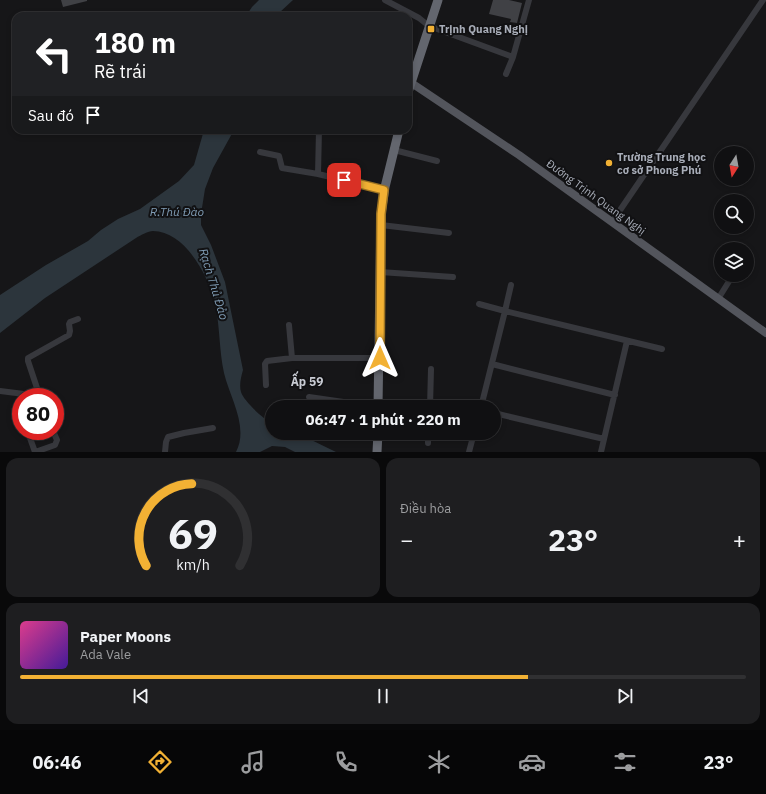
<!DOCTYPE html>
<html lang="vi">
<head>
<meta charset="utf-8">
<style>
	:root { --surface:#101012; --page:#1e1e20; --text:#f1f3f6; --muted:#9c9d9f; --line:#303032; --accent:#f2b134 }
	body { margin:0; font-family:"IBM Plex Sans",sans-serif; background:var(--page); color:var(--text); height:100vh; display:flex; flex-direction:column; font-size:15px; white-space:nowrap }
	* { box-sizing:border-box; margin:0 }
	p { font-size:13px; color:var(--muted) }
	.icon { flex:none; width:22px; height:22px; fill:none; stroke:currentColor; stroke-width:2; stroke-linecap:round; stroke-linejoin:round }
	.map { position:relative; height:452px; overflow:hidden }
	.sheet { display:flex; flex-direction:column; gap:6px; padding:6px; background:#09090a; flex:1 }
	.sheet>* { flex:none }
	.banner { position:absolute; left:12px; top:12px; width:400px; height:122px; border-radius:12px; box-shadow:0 2px 6px #0003,0 0 0 1px var(--line); background:#202124; color:#fff; overflow:hidden }
	.needle { width:26px; rotate:191deg }
	.fabs { position:absolute; left:714px; top:146px; display:grid; gap:8px }
	.fabs a { display:grid; place-items:center; width:40px; height:40px; border-radius:50%; background:var(--surface); box-shadow:0 2px 6px #0003,0 0 0 1px var(--line); font-size:20px }
	.speed { position:absolute; left:12px; top:388px; display:flex; gap:8px; font-size:20px; font-weight:700; text-align:center }
	.speed>* { display:grid; place-content:center; width:52px; height:52px; border-radius:50%; background:var(--surface); box-shadow:0 2px 6px #0003,0 0 0 1px var(--line); line-height:1 }
	.speed .limit { border:6px solid #d22; background:#fff; color:#111 }
	.pin { position:absolute; display:grid; place-items:center; width:34px; height:34px; color:#fff; margin:-17px; border-radius:8px; box-shadow:0 2px 6px #0006 }
	.me { position:absolute; width:44px; margin:-22px; rotate:0deg; stroke-linejoin:round; filter:drop-shadow(0 0 3px #0008) }
	.turn { display:flex; align-items:center; gap:14px; height:84px; padding:0 16px; font-size:18px }
	.turn .icon { width:52px; height:52px; stroke-width:2.5 }
	.turn b { display:block; font-size:28px; line-height:34px }
	.then { display:flex; align-items:center; height:38px; padding:0 16px; background:#0003; gap:8px; font-size:15px }
	.big { font-size:30px; font-weight:700; line-height:1.1 }
	.sheet .card { flex:1; display:flex; flex-direction:column; justify-content:center; gap:6px; min-width:0; padding:0 14px; border-radius:12px; background:var(--page) }
	.sheet .dial { align-items:center; gap:0 }
	.dial svg { height:104px; overflow:visible; fill:none; stroke:var(--line); stroke-width:7; stroke-linecap:round; text-anchor:middle }
	.dial text { fill:var(--text); stroke:none }
	.song { display:flex; align-items:center; gap:12px }
	.cover { width:48px; height:48px; border-radius:6px; background:linear-gradient(135deg,hsl(330 70% 55%),hsl(260 70% 35%)) }
	.played { height:4px; border-radius:2px; background:linear-gradient(90deg,var(--accent) 70%,var(--line) 70%) }
	.keys { display:flex; justify-content:space-around; direction:ltr }
	.heat { display:flex; justify-content:space-between; align-items:center; font-size:22px; direction:ltr }
	.sheet .tiles { flex:1; display:grid; gap:6px; grid-template-columns:1fr 1fr }
	.card:last-child { grid-column:span 2 }
	.trip { position:absolute; left:265px; top:400px; width:236px; height:40px; border-radius:20px; background:var(--surface); box-shadow:0 2px 6px #0003,0 0 0 1px var(--line); font-weight:700; line-height:40px; text-align:center }
	.tabs { display:flex; height:64px; justify-content:space-around; align-items:center; background:#060607; color:var(--muted) }
	.tabs .icon { width:28px; height:28px }
	.tabs .active { color:var(--accent) }
	.tabs b { font-size:18px; color:var(--text) }
	.map>svg:first-child { display:block }
	.water { fill:#2c353c }
	.building { fill:#404145 }
	.lines { fill:none; stroke-linecap:round; stroke-linejoin:round }
	.minor { stroke:#37383d; stroke-width:6 }
	.major { stroke:#53555c; stroke-width:8 }
	.highway { stroke:#63666e; stroke-width:9 }
	.route-casing { stroke:#9d7322; stroke-width:10 }
	.route { stroke:#f2b134; stroke-width:7 }
	.poi-dot { fill:#f2b134; stroke:#111113; stroke-width:1.5 }
	.labels { text-anchor:middle; dominant-baseline:central; stroke-width:4; stroke-linejoin:round; paint-order:stroke }
	.poi-label { font-size:11px; font-weight:bold; fill:#a8adb8; stroke:#111113; text-anchor:start }
	.street-label { font-size:11px; fill:#a8adb8; stroke:#111113 }
	.water-label { font-size:12px; font-style:italic; fill:#7f9bb3; stroke:#111113 }
	.neighbourhood-label { font-size:12px; font-weight:bold; fill:#c9ccd4; stroke:#111113 }
</style>
</head>
<body>
<div class="map">
<svg width="766" height="452" viewBox="0 0 766 452">
	<rect width="100%" height="100%" fill="#161618"/>
	<!-- water -->
	<path class="water" d="M 259,0 L 293,0 L 279,13 L 277,16 L 246,16 L 252,7 Z
		M 204,130 L 234,130 L 213,168 L 205,189 L 201,214 L 201,225 L 211,245 L 225,282 L 243,370 C 241,377 239,385 241,392 C 243,400 264,420 272,423 L 272,433 L 297,433 L 336,452 L 295,452 L 285,447 L 272,446 L 260,452 L 236,452 C 249,427 230,398 224,373 C 219,350 220,326 215,303 C 209,277 185,231 153,231 C 148,231 141,235 136,238 L 45,298 L 0,333 L 0,295 L 46,265 L 88,241 L 101,230 L 118,219 L 140,209 L 179,181 L 194,165 Z"/>
	<!-- building -->
	<path class="building" d="M 61,0 L 87,0 L 87,1 L 63,7 Z
		M 493,0 L 509,0 L 522,3 L 517,23 L 510,22 L 511,19 L 489,14 Z"/>
	<g class="lines">
		<!-- minor -->
		<path class="minor" d="M 385,0 L 419,18 L 429,26 L 513,57
			M 506,74 L 513,57 L 529,0
			M 319,130 L 318,174 L 384,190
			M 394,150 L 437,161
			M 260,152 L 279,156 L 282,168 L 318,174
			M 612,222 L 763,0
			M 381,225 L 449,233
			M 380,272 L 453,277
			M 718,299 L 733,275
			M 479,304 L 505,311 L 511,285
			M 289,325 L 292,358 L 379,358
			M 492,364 L 615,395
			M 266,385 L 265,364 L 267,361 L 292,358
			M 0,391 L 40,396
			M 40,397 L 28,361 L 28,358 L 69,335 L 70,331 L 69,324 L 70,322 L 78,319
			M 309,397 L 378,407
			M 430,407 L 431,369
			M 481,407 L 505,311 L 662,349
			M 494,413 L 604,439
			M 428,443 L 428,433
			M 35,452 L 55,445 L 57,440 L 53,431
			M 35,452 L 30,438 L 37,434 L 37,431
			M 165,452 L 166,442 L 168,437 L 184,433 L 213,428
			M 469,452 L 474,433
			M 601,452 L 627,341"/>
		<!-- major -->
		<path class="major" d="M 410,82 L 519,155 L 766,333"/>
		<!-- highway -->
		<path class="highway" d="M 408,92 L 438,0
			M 378,407 L 381,214 L 385,187 L 399,130
			M 377,452 L 378,433"/>
	</g>
	<g class="lines">
		<!-- route casing -->
		<g class="route-casing">
			<path id="route" d="M 344,180 L 384,190 L 381,214 L 380,358"/>
		</g>
		<!-- route -->
		<use href="#route" class="route"/>
	</g>
	<!-- markers -->
	<g class="poi-dot">
		<rect x="427" y="25" width="8" height="8" rx="2"/>
		<circle cx="609" cy="163" r="4"/>
	</g>
	<g class="labels">
		<!-- poi labels -->
		<g class="poi-label">
			<text x="439" y="29">Trịnh Quang Nghị</text>
			<text x="617" y="157">Trường Trung học<tspan x="617" dy="13">cơ sở Phong Phú</tspan></text>
		</g>
		<!-- street labels -->
		<g class="street-label">
			<text transform="translate(596 197) rotate(36)">Đường Trịnh Quang Nghị</text>
		</g>
		<!-- water labels -->
		<g class="water-label">
			<text x="177" y="211">R.Thú Đào</text>
			<text transform="translate(214 284) rotate(73)">Rạch Thủ Đảo</text>
		</g>
		<!-- neighbourhood labels -->
		<g class="neighbourhood-label">
			<text x="307" y="381">Ấp 59</text>
		</g>
	</g>
</svg>
<div class="fabs">
<a><svg class="needle" viewBox="-14 -14 28 28"><path d="M0-13l5 13h-10z" fill="#e53935"/><path d="M0 13l5-13h-10z" fill="#9c9d9f"/></svg></a>
<a><svg class="icon" aria-label="search" viewBox="0 0 24 24"><circle cx="10" cy="10" r="6"/><path d="M15 15l6 6"/></svg></a>
<a><svg class="icon" aria-label="layers" viewBox="0 0 24 24"><path d="M12 4l9 5-9 5-9-5zM3 14l9 5 9-5"/></svg></a>
</div>
<div class="speed"><div class="limit">80</div></div>
<div class="pin" style="left:344px;top:180px;background:#d93025"><svg class="icon" aria-label="arrive" viewBox="0 0 24 24"><path d="M6 21V4h12l-3 4 3 4H6"/></svg></div>
<svg class="me" style="left:380px;top:358px" viewBox="-20 -20 40 40"><path d="M0-17L14 15 0 8-14 15z" fill="#f2b134" stroke="#fff" stroke-width="4"/></svg>
<div class="trip">06:47 · 1 phút · 220 m</div>
<div class="banner">
<div class="turn"><svg class="icon" aria-label="left" viewBox="0 0 24 24"><path d="M17 20v-9H6M10 6l-5 5 5 5"/></svg><div><b>180 m</b>Rẽ trái</div></div>
<div class="then">Sau đó<svg class="icon" aria-label="arrive" viewBox="0 0 24 24"><path d="M6 21V4h12l-3 4 3 4H6"/></svg></div>
</div>
</div>
<section class="sheet">
<div class="tiles">
<div class="card dial"><svg viewBox="0 0 100 80">
<path d="M14 69A42 42 0 1 1 86 69"/>
<path d="M14 69A42 42 0 0 1 49 6" stroke="#f2b134"/>
<text x="50" y="56" font-size="32" font-weight="700">69</text>
<text x="50" y="72" font-size="11">km/h</text>
</svg></div>
<div class="card"><p>Điều hòa</p>
<div class="heat"><a>−</a><b class="big">23°</b><a>+</a></div>
</div>
<div class="card">
<div class="song"><i class="cover"></i><div><b>Paper Moons</b><p>Ada Vale</p></div></div>
<div class="played"></div>
<div class="keys"><svg class="icon" aria-label="previous" viewBox="0 0 24 24"><path d="M18 5L8 12l10 7zM5 5v14"/></svg><svg class="icon" aria-label="pause" viewBox="0 0 24 24"><path d="M8 5v14M16 5v14"/></svg><svg class="icon" aria-label="next" viewBox="0 0 24 24"><path d="M6 5l10 7-10 7zM19 5v14"/></svg></div>
</div>
</div>
</section>
<nav class="tabs">
<b>06:46</b>
<svg class="icon active" aria-label="directions" viewBox="0 0 24 24"><path d="M12 3l9 9-9 9-9-9zM9 14v-3h6M13 9l2 2-2 2"/></svg>
<svg class="icon" aria-label="music" viewBox="0 0 24 24"><path d="M9 18V5l10-2v13"/><circle cx="6" cy="18" r="3"/><circle cx="16" cy="16" r="3"/></svg>
<svg class="icon" aria-label="phone" viewBox="0 0 24 24"><path d="M5 4h4l2 5-3 2q2 4 5 5l2-3 5 2v4C11 20 4 13 5 4z"/></svg>
<svg class="icon" aria-label="climate" viewBox="0 0 24 24"><path d="M12 3v18M4 7l16 10M4 17L20 7"/></svg>
<svg class="icon" aria-label="car" viewBox="0 0 24 24"><path d="M5 17H2v-5l4-1 3-4h7l3 4 3 1v5h-3M9 17h6M6 11h13"/><circle cx="7" cy="17" r="2"/><circle cx="17" cy="17" r="2"/></svg>
<svg class="icon" aria-label="filters" viewBox="0 0 24 24"><path d="M4 7h16M4 17h16"/><circle cx="9" cy="7" r="2"/><circle cx="15" cy="17" r="2"/></svg>
<b>23°</b>
</nav>
</body>
</html>
